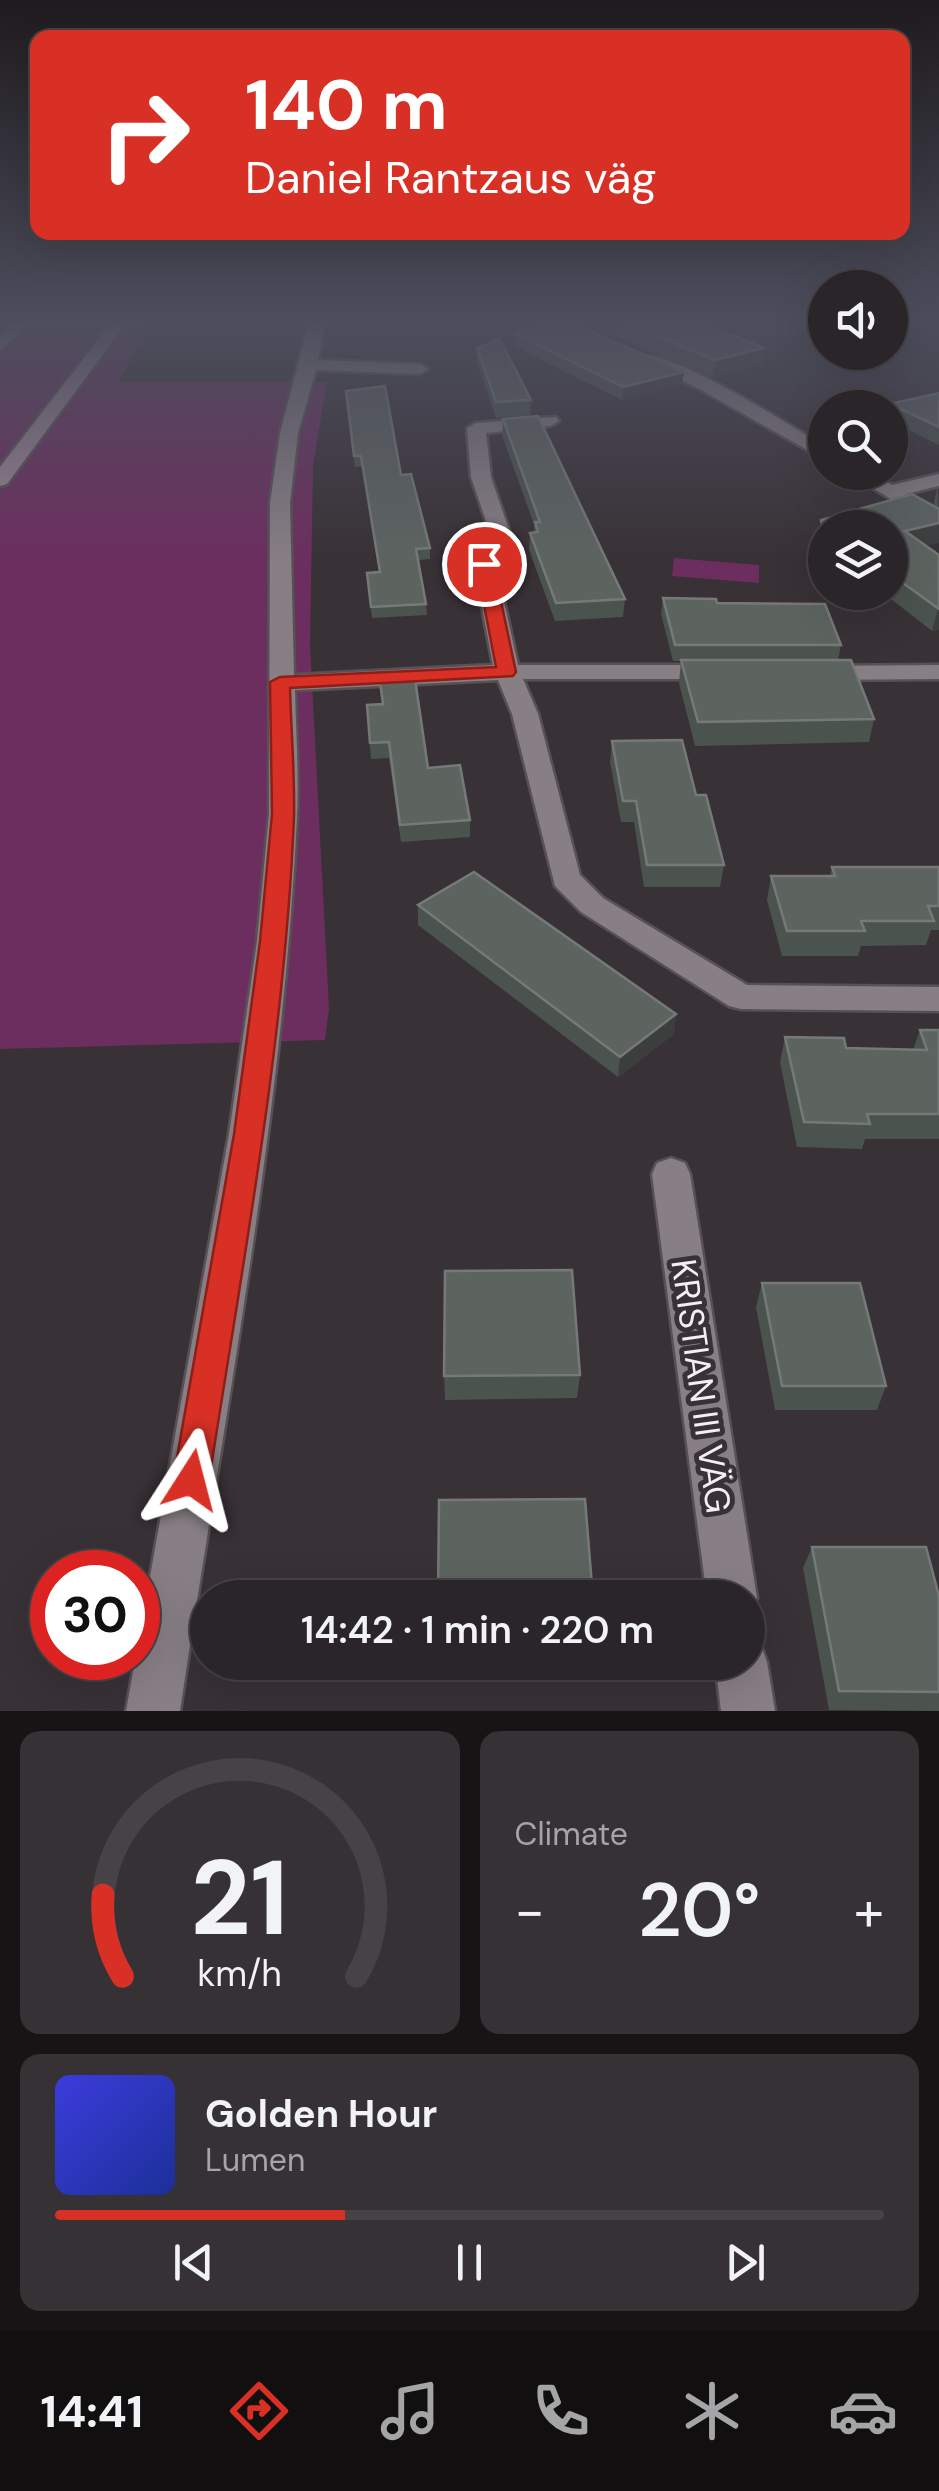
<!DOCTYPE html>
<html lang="en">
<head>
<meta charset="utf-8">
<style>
	:root { --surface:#2a2528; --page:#363134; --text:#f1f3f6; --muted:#a5a5a8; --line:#464245; --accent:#d93025 }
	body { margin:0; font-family:"DM Sans",sans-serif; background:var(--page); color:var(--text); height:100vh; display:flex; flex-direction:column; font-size:38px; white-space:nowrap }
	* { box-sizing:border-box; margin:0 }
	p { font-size:32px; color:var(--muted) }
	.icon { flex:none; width:55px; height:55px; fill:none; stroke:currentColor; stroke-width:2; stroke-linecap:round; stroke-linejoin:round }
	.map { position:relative; height:1711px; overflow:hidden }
	.sheet { display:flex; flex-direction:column; gap:20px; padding:20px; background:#171416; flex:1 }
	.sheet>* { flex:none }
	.guide { position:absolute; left:30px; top:30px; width:880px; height:210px; border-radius:20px; box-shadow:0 10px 40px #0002,0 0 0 2px var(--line); background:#d93025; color:#fff; overflow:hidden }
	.controls { position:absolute; left:808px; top:270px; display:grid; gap:20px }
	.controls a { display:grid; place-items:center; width:100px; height:100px; border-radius:50%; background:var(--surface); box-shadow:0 10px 40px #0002,0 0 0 2px var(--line); font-size:50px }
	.speed { position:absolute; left:30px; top:1550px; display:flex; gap:20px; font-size:50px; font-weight:700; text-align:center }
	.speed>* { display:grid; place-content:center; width:130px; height:130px; border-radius:50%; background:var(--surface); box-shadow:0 10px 40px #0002,0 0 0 2px var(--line); line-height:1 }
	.speed .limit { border:15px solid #d22; background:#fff; color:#111 }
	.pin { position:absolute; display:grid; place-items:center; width:85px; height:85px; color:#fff; margin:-42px; border:5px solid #fff; border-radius:50%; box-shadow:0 2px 10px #0007 }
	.me { position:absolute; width:110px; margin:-55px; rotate:9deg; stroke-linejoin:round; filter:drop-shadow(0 0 8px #0008) }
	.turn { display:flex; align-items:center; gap:35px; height:210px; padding:0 50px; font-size:45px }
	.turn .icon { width:130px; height:130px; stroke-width:2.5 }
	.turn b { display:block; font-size:70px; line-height:85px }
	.big { font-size:75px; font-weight:600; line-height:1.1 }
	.sheet .widget { flex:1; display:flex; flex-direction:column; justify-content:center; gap:15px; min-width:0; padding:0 35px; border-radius:20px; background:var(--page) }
	.sheet .dial { align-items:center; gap:0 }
	.dial svg { height:260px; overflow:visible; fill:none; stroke:var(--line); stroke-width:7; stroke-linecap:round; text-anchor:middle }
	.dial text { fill:var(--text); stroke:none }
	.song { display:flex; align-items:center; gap:30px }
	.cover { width:120px; height:120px; border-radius:15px; background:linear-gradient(135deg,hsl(240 70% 55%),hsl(230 70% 35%)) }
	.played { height:10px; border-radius:5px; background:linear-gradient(90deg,var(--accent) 35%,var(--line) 35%) }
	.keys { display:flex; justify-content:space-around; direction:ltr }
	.heat { display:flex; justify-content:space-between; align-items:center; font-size:55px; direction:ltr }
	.sheet .tiles { flex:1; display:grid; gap:20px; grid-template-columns:1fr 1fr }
	.widget:last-child { grid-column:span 2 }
	.trip { position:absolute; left:190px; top:1580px; width:575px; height:100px; border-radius:50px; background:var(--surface); box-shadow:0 10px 40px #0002,0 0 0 2px var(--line); font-weight:600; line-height:100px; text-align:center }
	.dock { display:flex; height:160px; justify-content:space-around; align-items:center; background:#110f10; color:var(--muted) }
	.dock .icon { width:70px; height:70px }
	.dock .selected { color:var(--accent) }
	.dock b { font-size:45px; color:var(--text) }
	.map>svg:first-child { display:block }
	.green { fill:#6c2e5f }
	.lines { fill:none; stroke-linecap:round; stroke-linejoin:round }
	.street-casing { stroke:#575155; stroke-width:5 }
	.secondary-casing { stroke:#575155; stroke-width:5 }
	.street { fill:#887f85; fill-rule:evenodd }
	.secondary { fill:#9b8394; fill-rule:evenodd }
	.wall { fill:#4b534e }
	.shaded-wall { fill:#3c3e3d }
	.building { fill:#5d6460; stroke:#757977; stroke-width:2.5 }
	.route { fill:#d93025; stroke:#8d1f18; stroke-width:2.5 }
	.labels { text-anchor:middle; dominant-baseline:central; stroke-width:10; stroke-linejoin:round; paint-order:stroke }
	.near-street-label { font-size:35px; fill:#f4eff3; stroke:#383136 }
</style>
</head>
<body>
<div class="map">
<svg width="939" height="1711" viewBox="0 0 939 1711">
	<rect width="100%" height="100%" fill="#383136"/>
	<!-- green -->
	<path class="green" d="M 24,323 L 152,323 L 118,382 L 327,382 L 313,465 L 310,645 L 329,1008 L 325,1040 L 0,1049 L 0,347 Z
		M 674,558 L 759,565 L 759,583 L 672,576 Z"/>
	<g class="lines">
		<!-- street casing -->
		<g class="street-casing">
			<path id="street" d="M 13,323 L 29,323 L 0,351 L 0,337 Z
				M 309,323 L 325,323 L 318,360 L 420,364 L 428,369 L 420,374 L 316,370 L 298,433 L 290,503 L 294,675 L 493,665 L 474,565 L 489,530 L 471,477 L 467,428 L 476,423 L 556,417 L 559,421 L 550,426 L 486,433 L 491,477 L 509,530 L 496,565 L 518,665 L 721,665 L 733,672 L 721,679 L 523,679 L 538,714 L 580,875 L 603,898 L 747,985 L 939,987 L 939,1011 L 741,1009 L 729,1006 L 581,912 L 555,886 L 512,714 L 498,680 L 295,690 C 296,732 299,776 297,818 C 283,1116 224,1416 180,1711 L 126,1711 L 229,1134 L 257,941 L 269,814 L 270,503 L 280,433 Z
				M 644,356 C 675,352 792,427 825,446 L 825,460 L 696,387 L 644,362 Z
				M 847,472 L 870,472 L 892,485 L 939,474 L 939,486 L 906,494 L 939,514 L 939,529 Z
				M 939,665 L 939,679 L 817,680 L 805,673 L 817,666 Z
				M 671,1158 L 685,1163 L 690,1174 L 757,1598 L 748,1617 L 748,1598 L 707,1598 L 652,1174 L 657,1163 Z
				M 748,1639 L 760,1643 L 767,1662 L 775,1711 L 721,1711 L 715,1662 L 748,1662 Z"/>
		</g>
		<!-- secondary casing -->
		<g class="secondary-casing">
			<path id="secondary" d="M 111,323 L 126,323 L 7,484 L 0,486 L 0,467 Z"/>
		</g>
		<!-- street -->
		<use href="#street" class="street"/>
		<!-- secondary -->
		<use href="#secondary" class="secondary"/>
	</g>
	<!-- wall -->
	<path class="wall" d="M 590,323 L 702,323 L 764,348 L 762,365 L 713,377 L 590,326 Z
		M 514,333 L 684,372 L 682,385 L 622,400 L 514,346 Z
		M 477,348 L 531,400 L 530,415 L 496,418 L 477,363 Z
		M 939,393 L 939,445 L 890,421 L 890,404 Z
		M 347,401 L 401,475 L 430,548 L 430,559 L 418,560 L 426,604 L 427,615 L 372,618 L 367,573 L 379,572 L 362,466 L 355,467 Z
		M 503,419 L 625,599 L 623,617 L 555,621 L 529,550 L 530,533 L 534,533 L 534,524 L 502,435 Z
		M 938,486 L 939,543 L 926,545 L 939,555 L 939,630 L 932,631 L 891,599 L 892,595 L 889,592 L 890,528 L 825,528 L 824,568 L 817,540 L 821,520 L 933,506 Z
		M 663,598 L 717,603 L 841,645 L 838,660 L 874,719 L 869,742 L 695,746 L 679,683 L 681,661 L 673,661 L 661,614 Z
		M 379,674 L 428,768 L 470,820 L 470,837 L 401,842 L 389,758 L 371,759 L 367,705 L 382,704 Z
		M 612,741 L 696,795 L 724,865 L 720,887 L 644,887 L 634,822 L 621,822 L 610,762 Z
		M 832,867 L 939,867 L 939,930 L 931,930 L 926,945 L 861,946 L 858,956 L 782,956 L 767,900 L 771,876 L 830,876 Z
		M 418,905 L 676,1014 L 674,1034 L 618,1077 L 418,925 Z
		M 920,1030 L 939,1030 L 939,1139 L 865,1139 L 862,1149 L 797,1147 L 780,1062 L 785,1037 L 846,1048 L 913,1050 Z
		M 762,1283 L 886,1386 L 877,1410 L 775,1410 L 756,1307 Z
		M 580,1375 L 577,1398 L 445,1400 L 444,1376 Z
		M 812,1547 L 939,1596 L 939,1711 L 829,1710 L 803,1568 Z"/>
	<!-- shaded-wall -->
	<path class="shaded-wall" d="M 764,348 L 762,365 L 713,377 L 715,360 Z
		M 684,372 L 682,385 L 622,400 L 623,387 Z
		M 939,523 L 939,543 L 900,551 L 905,531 Z
		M 938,609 L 939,609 L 939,630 L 932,631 Z
		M 676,1014 L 674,1034 L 618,1077 L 620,1057 Z"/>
	<!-- building -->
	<path class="building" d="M 553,323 L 571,323 L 684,372 L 623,387 L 514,333 Z
		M 624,323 L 702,323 L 764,348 L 715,360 Z
		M 500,339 L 531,400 L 496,402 L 477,348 Z
		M 385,386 L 401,475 L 411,474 L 430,548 L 416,549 L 426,604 L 371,607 L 367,573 L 380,572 L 361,456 L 354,456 L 346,391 Z
		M 939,393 L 939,427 L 890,404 Z
		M 538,416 L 625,599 L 556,603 L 530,533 L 538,532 L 535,522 L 540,522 L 503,419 Z
		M 912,494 L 939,509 L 939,523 L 905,531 L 939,555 L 939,609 L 896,578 L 902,577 L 890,569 L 890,528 L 825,528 L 825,536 L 821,520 Z
		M 663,598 L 716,599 L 717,603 L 825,604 L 841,645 L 675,645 Z
		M 681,660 L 851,660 L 874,719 L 698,722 Z
		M 414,672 L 428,768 L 460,765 L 470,820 L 400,825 L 389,742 L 370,743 L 367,705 L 383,704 L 379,674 Z
		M 682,740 L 696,795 L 706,795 L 724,865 L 647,865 L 636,801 L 623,801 L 612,741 Z
		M 832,867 L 939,867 L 939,906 L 928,906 L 934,921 L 861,921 L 865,931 L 787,931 L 771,876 L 835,876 Z
		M 474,872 L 676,1014 L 620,1057 L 418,905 Z
		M 920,1030 L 939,1030 L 939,1114 L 867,1114 L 870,1124 L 804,1122 L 785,1037 L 844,1038 L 846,1048 L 927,1050 Z
		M 572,1270 L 580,1375 L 444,1376 L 445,1271 Z
		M 762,1283 L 860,1283 L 886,1386 L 782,1386 Z
		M 585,1499 L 593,1598 L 438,1598 L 439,1500 Z
		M 812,1547 L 926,1547 L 939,1596 L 939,1692 L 839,1691 Z"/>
	<!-- sky -->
	<linearGradient id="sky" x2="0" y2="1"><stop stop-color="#1f1b1e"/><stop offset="0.57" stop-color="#4d4e5d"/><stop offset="1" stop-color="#4d4e5d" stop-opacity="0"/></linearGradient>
	<rect width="939" height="563" fill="url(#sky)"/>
	<!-- route -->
	<path class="route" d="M 484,560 L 493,564 L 516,672 L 513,676 L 290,688 C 291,731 295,774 294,817 C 285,1039 243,1261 209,1480 L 204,1493 L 191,1498 L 179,1493 L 173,1480 L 234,1134 L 260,941 L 272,814 L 270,682 L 280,677 L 496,667 L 476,564 Z"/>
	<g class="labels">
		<!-- near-street labels -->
		<g class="near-street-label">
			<text transform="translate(701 1386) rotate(82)">KRISTIAN III VÄG</text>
		</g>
	</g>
</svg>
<div class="controls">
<a><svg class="icon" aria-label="sound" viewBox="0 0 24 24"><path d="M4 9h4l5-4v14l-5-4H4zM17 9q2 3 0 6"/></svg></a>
<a><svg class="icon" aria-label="search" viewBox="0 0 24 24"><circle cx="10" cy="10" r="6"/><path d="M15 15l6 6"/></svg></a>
<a><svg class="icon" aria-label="layers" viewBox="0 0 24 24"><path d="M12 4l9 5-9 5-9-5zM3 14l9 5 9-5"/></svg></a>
</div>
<div class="speed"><div class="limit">30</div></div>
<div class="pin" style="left:484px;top:564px;background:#d93025"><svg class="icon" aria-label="arrive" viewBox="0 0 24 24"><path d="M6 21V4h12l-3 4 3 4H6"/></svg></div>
<svg class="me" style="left:191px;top:1480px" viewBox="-20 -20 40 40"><path d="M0-17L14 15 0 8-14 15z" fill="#d93025" stroke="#fff" stroke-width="4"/></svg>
<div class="trip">14:42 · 1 min · 220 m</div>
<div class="guide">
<div class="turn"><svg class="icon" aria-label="right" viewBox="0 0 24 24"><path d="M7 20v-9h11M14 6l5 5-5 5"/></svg><div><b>140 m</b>Daniel Rantzaus väg</div></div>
</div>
</div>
<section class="sheet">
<div class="tiles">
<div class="widget dial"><svg viewBox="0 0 100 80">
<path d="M14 69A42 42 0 1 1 86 69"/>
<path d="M14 69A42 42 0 0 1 8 44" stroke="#d93025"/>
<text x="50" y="56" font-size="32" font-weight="700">21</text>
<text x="50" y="72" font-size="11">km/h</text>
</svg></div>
<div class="widget"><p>Climate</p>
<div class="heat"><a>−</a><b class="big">20°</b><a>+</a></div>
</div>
<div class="widget">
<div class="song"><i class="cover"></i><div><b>Golden Hour</b><p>Lumen</p></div></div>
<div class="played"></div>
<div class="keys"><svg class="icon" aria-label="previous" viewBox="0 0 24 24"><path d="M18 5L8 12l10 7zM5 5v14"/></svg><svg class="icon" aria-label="pause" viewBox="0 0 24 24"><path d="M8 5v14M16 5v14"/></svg><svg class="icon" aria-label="next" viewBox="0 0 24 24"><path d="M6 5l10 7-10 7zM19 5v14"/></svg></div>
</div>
</div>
</section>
<nav class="dock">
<b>14:41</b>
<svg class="icon selected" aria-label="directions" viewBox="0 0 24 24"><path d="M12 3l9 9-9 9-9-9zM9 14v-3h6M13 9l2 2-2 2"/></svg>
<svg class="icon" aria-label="music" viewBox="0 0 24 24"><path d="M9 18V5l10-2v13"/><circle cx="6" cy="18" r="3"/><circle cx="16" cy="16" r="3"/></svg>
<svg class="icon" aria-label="phone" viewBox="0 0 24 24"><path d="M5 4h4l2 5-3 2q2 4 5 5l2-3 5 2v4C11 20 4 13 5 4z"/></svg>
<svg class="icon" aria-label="climate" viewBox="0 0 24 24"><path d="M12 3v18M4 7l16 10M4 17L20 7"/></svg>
<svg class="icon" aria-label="car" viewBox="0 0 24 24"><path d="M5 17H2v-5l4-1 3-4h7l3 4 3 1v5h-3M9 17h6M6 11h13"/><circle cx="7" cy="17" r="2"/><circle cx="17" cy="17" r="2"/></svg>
</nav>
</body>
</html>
